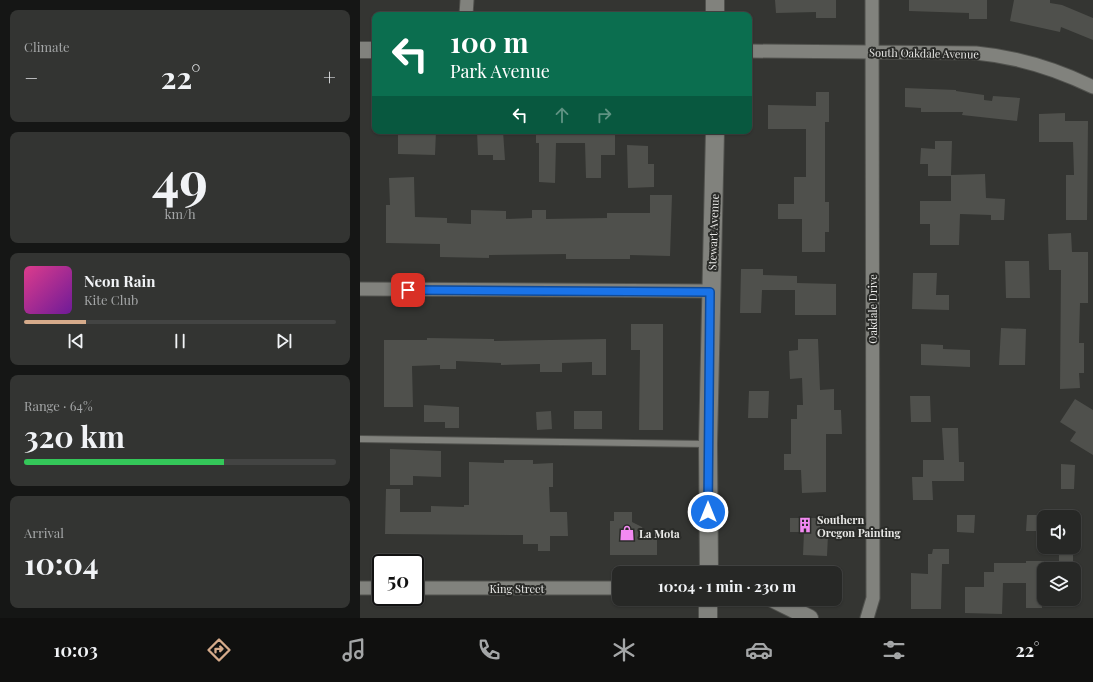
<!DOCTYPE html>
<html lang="en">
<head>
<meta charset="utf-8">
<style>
	:root { --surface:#272826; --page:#333432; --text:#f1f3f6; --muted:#a4a6a7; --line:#434443; --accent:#d6ab8b }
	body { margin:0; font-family:"Playfair Display",serif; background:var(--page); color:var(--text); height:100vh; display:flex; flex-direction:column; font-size:15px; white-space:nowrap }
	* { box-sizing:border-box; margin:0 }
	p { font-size:13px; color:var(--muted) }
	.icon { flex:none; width:22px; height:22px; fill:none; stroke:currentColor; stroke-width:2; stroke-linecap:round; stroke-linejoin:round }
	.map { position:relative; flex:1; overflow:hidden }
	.details { display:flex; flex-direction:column; gap:10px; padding:10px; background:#151615; width:360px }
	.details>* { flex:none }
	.banner { position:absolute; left:12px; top:12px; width:380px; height:122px; border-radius:8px; box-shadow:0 1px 3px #0004,0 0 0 1px var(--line); background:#0b6e4f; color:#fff; overflow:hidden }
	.controls { position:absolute; left:677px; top:510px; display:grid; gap:8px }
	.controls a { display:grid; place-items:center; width:44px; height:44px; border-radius:8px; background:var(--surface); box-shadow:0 1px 3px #0004,0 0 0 1px var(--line); font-size:20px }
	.speed { position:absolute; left:12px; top:554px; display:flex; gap:8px; font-size:20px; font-weight:700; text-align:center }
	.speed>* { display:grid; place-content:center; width:52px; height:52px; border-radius:50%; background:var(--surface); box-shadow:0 1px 3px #0004,0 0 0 1px var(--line); line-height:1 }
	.speed .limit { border:2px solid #111; border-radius:6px; background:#fff; color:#111 }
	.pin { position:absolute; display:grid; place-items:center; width:34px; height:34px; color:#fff; margin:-17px; border-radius:8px; box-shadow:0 2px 6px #0006 }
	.me { position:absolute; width:44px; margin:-22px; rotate:0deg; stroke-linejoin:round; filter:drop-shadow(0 0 3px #0008) }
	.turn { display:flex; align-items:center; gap:14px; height:84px; padding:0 12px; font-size:18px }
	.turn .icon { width:52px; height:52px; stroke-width:2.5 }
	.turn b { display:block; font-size:28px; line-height:34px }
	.lanes { display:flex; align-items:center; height:38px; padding:0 12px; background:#0003; justify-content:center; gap:20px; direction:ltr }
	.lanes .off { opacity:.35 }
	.big { font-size:30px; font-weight:700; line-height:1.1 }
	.details .widget { flex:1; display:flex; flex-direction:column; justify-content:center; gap:6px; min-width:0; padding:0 14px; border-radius:8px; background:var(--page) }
	.details .dial { align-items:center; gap:0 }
	.dial b { font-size:52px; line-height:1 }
	.song { display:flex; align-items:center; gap:12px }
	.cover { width:48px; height:48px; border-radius:6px; background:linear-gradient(135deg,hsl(330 70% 55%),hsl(280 70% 35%)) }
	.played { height:4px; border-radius:2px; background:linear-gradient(90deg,var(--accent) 20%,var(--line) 20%) }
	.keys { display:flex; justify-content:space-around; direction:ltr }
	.heat { display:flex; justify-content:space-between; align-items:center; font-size:22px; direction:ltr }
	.charge { height:6px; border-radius:3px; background:linear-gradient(90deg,#34c759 64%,var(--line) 0) }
	.trip { position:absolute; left:252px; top:566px; width:230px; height:40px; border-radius:8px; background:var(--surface); box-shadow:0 1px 3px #0004,0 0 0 1px var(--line); font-weight:700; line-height:40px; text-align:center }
	.tab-bar { display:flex; height:64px; justify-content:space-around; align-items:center; background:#10100f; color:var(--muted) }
	.tab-bar .icon { width:28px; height:28px }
	.tab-bar .selected { color:var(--accent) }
	.tab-bar b { font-size:18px; color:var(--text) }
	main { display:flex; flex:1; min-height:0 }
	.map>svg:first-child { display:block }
	.building { fill:#4f504c }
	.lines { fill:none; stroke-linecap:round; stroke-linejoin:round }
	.service-casing { stroke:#51524e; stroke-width:8 }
	.minor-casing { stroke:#51524e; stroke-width:15 }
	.tertiary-casing { stroke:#51524e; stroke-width:18 }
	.secondary-casing { stroke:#51524e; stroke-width:20 }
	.service { stroke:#81827d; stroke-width:6 }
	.minor { stroke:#81827d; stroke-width:13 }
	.tertiary { stroke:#81827d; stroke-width:16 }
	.secondary { stroke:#81827d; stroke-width:18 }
	.route-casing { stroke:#114b97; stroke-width:10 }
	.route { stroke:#1a73e8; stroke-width:7 }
	.labels { text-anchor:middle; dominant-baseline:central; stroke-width:4; stroke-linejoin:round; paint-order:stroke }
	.street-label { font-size:11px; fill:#e8e8e6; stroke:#2a2b28 }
	.poi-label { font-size:11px; font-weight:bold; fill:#e8e8e6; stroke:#2a2b28; text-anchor:start }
</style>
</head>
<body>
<main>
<section class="details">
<div class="widget"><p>Climate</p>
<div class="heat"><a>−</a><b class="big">22°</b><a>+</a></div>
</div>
<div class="widget dial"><b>49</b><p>km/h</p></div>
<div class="widget">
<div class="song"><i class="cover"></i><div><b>Neon Rain</b><p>Kite Club</p></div></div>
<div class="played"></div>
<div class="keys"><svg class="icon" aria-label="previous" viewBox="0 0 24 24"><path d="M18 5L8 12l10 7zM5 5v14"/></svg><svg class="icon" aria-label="pause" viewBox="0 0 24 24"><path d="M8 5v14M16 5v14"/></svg><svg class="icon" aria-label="next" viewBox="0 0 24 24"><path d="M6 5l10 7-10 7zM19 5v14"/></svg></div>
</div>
<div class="widget"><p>Range · 64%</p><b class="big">320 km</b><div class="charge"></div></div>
<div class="widget"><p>Arrival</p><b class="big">10:04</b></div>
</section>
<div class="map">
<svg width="733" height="618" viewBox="0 0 733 618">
	<rect width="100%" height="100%" fill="#343532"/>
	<!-- building -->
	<path class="building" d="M 415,0 L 476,0 L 476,18 L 456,18 L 456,12 L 416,13 Z
		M 549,0 L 627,0 L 627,19 L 609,19 L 609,13 L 549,11 Z
		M 654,0 L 690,0 L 690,3 L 702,5 L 733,18 L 733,40 L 701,27 L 700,32 L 650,21 Z
		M 545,88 L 596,90 L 596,91 L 624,95 L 624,100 L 632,101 L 633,96 L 660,98 L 657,121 L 602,115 L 603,112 L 561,112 L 561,108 L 545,107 Z
		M 456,92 L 469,92 L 469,122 L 465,122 L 465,202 L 469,202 L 469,232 L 465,232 L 465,252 L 442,252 L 442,219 L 418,219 L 418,204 L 434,204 L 434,177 L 446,177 L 446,129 L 408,129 L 408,105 L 456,106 Z
		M 705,113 L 705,121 L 728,121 L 727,220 L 706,220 L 706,175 L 714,175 L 713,142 L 679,142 L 679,114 Z
		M 38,131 L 76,131 L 75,155 L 38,154 Z
		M 117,131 L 143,131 L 145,160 L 133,160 L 133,155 L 118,155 Z
		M 176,131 L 255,131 L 255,155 L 241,155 L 241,178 L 226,178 L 225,143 L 196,143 L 195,183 L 179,182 L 179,143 L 176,143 Z
		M 575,141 L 592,141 L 591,175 L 625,174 L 626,198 L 645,199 L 644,220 L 631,220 L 631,215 L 600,214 L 599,245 L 570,245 L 570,224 L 560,224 L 560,201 L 591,201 L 591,176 L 568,176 L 568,164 L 560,164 L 561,148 L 575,149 Z
		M 267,145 L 288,146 L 288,164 L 294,164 L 294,187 L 268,188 Z
		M 54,177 L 55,217 L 87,218 L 87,223 L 111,224 L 111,210 L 146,211 L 146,219 L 172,218 L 172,210 L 186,210 L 186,219 L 247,218 L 247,213 L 290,213 L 290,195 L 312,195 L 310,256 L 270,255 L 270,259 L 206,259 L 206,254 L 129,255 L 129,258 L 80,257 L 80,244 L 26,243 L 26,205 L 30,205 L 29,178 Z
		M 711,233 L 712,252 L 728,252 L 728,303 L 720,303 L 719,343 L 724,343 L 724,373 L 719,373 L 720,388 L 700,389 L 701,270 L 689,270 L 688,234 Z
		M 645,261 L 669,261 L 670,298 L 646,298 Z
		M 381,269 L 403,269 L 403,275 L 437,276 L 437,283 L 476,284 L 476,315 L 435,315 L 435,290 L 402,290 L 401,313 L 380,313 Z
		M 553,273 L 577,273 L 576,295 L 589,295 L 589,310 L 552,309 Z
		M 271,324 L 303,324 L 303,430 L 279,430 L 280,350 L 271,350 Z
		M 641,328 L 666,329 L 665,365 L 639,365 Z
		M 67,338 L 134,339 L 134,341 L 246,339 L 246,375 L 232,375 L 232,362 L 202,363 L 202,372 L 180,372 L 180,364 L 141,365 L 141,363 L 96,361 L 96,369 L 80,369 L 80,365 L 52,366 L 53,407 L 24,407 L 24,340 L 67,340 Z
		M 438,339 L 458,339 L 460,390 L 474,389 L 474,410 L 481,410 L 482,434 L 466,434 L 466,492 L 442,493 L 441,470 L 424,470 L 424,454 L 431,454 L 431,419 L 437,419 L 437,405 L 443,405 L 442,378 L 430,379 L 429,351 L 438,350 Z
		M 561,344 L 583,345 L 583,349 L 610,350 L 610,367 L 561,365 Z
		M 389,391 L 409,391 L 408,418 L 388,418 Z
		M 550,396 L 570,396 L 571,422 L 551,422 Z
		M 715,399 L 733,410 L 733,455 L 710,441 L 716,432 L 700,422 Z
		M 64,405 L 99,407 L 99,428 L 85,428 L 85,422 L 64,422 Z
		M 191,411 L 192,429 L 177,430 L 176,412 Z
		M 214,411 L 242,411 L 242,429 L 214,429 Z
		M 582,428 L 598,428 L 599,462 L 604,462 L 604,481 L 572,481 L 573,500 L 553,500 L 552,477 L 563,477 L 563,460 L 584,460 Z
		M 30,449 L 81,451 L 81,477 L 53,476 L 53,485 L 30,485 Z
		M 144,460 L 173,460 L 173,464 L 193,463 L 193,487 L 189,487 L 190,512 L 207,512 L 208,536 L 190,536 L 190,551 L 178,551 L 178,544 L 163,544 L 163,535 L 25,534 L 26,489 L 40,489 L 40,512 L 71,512 L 71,506 L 104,507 L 104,505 L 109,505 L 109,462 L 144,463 Z
		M 701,464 L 715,465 L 714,489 L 701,489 Z
		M 254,512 L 272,512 L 272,522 L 282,527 L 287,538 L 297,538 L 297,555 L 250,555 L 250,521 L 254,521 Z
		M 597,515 L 615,515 L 614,533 L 597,532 Z
		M 667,515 L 683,515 L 682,531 L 666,531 Z
		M 430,518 L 460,518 L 460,535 L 468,535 L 467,556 L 443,555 L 444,532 L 430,532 Z
		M 573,549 L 589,549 L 589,564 L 582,564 L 582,566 L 581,609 L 551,609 L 551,573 L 568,574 L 568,554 L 572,554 Z
		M 699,553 L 713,553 L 713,569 L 699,569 Z
		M 666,561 L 684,561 L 684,603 L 682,603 L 682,608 L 666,608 L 666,583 L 643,583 L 642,614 L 605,613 L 605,587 L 624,587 L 624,572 L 634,572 L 634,563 L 666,563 Z"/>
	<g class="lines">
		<!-- service casing -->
		<g class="service-casing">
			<path id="service" d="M 0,439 L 346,444"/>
		</g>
		<!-- minor casing -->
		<g class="minor-casing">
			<path id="minor" d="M 106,15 L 107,0
				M 389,51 L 616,53 C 658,57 696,69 733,87
				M 0,289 L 351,291
				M 0,588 L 21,588
				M 55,588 L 259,588
				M 507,618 L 513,598 L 512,0"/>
		</g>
		<!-- tertiary casing -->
		<g class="tertiary-casing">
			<path id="tertiary" d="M 0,50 L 15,50
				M 412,599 L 450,618"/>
		</g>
		<!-- secondary casing -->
		<g class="secondary-casing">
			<path id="secondary" d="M 355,15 L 355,0
				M 349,573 L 348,444 L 355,131
				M 348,618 L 348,599"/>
		</g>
		<!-- service -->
		<use href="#service" class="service"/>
		<!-- minor -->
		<use href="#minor" class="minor"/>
		<!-- tertiary -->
		<use href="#tertiary" class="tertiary"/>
		<!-- secondary -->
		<use href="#secondary" class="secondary"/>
	</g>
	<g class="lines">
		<!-- route casing -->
		<g class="route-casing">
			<path id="route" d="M 48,290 L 350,292 L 348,512"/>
		</g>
		<!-- route -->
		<use href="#route" class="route"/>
	</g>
	<!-- icons -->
	<defs>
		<g id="building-bare" transform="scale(1.2)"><path d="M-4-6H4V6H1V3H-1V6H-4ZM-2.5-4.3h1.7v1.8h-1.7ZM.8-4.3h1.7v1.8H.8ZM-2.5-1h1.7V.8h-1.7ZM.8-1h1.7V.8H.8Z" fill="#f38af2" stroke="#2a2b28" stroke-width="2.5" paint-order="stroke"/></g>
		<g id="shop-bare" transform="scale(1.2)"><path d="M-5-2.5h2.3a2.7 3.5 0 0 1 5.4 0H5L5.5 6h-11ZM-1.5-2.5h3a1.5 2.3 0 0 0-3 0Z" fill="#f38af2" stroke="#2a2b28" stroke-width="2.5" paint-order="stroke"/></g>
	</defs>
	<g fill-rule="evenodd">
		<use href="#building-bare" x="445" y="525"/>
		<use href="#shop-bare" x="267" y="533"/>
	</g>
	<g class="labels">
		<!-- street labels -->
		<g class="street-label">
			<text transform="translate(564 53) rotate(1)">South Oakdale Avenue</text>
			<text transform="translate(353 232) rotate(-88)">Stewart Avenue</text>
			<text transform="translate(512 309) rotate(-90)">Oakdale Drive</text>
			<text x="157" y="588">King Street</text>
		</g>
		<!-- poi labels -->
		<g class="poi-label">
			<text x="457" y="519">Southern<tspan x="457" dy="13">Oregon Painting</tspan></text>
			<text x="279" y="533">La Mota</text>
		</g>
	</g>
</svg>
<div class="controls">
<a><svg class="icon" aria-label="sound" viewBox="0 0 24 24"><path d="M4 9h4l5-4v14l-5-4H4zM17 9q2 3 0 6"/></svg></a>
<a><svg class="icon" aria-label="layers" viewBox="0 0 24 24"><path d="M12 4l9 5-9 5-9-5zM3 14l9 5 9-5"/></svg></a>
</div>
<div class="speed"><div class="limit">50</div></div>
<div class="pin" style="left:48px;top:290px;background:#d93025"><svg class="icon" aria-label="arrive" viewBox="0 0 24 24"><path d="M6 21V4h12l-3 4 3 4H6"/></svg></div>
<svg class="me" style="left:348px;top:512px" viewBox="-20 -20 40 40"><circle r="17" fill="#1a73e8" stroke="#fff" stroke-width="3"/><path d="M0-11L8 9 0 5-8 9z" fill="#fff"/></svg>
<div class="trip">10:04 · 1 min · 230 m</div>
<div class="banner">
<div class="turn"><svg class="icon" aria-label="left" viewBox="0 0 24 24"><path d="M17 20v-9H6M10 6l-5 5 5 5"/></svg><div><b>100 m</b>Park Avenue</div></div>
<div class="lanes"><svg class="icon" aria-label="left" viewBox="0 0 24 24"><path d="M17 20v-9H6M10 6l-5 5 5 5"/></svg><svg class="icon off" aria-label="ahead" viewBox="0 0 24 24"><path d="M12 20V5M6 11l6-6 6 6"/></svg><svg class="icon off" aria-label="right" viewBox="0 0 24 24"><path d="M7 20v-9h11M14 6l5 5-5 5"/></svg></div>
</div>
</div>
</main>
<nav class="tab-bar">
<b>10:03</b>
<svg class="icon selected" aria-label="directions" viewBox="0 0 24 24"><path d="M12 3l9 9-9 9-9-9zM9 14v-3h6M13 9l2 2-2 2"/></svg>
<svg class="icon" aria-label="music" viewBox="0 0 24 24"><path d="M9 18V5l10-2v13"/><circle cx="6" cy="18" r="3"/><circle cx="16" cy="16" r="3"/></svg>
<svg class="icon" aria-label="phone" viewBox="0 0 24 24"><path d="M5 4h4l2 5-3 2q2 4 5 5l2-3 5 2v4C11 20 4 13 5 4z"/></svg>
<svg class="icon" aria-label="climate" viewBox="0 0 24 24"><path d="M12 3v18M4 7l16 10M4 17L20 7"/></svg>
<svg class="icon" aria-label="car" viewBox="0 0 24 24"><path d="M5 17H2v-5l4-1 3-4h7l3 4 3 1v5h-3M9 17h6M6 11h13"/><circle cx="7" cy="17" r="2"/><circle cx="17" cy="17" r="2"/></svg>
<svg class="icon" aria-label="filters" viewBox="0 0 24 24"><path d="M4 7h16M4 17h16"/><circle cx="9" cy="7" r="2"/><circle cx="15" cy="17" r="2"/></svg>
<b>22°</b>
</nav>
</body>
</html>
